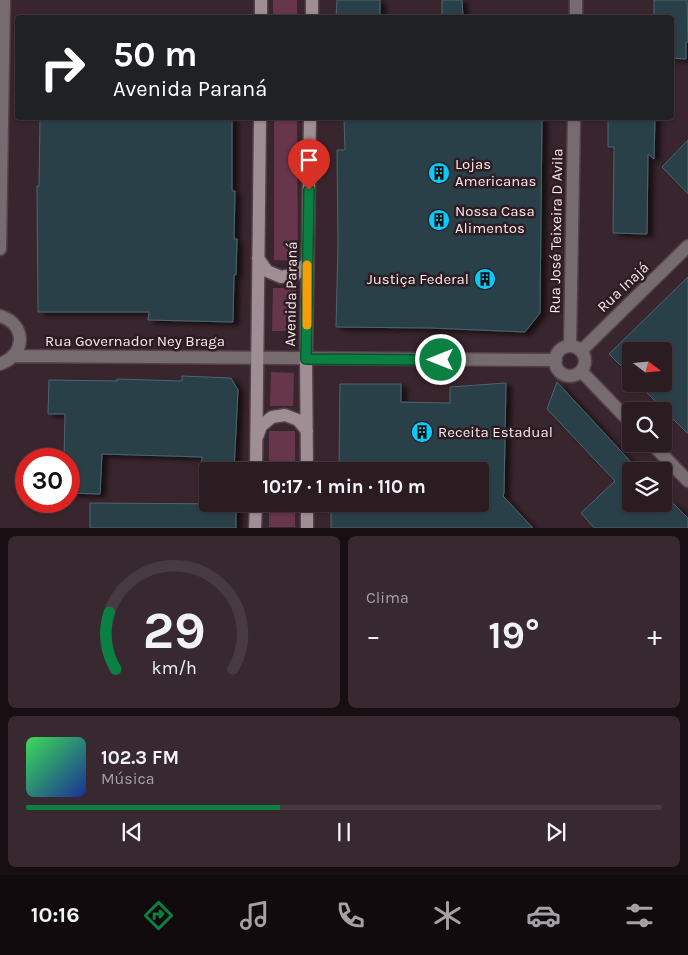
<!DOCTYPE html>
<html lang="pt">
<head>
<meta charset="utf-8">
<style>
	:root { --surface:#2b1c22; --page:#37292f; --text:#f1f3f6; --muted:#a6a1a5; --line:#473a40; --accent:#0b8043 }
	body { margin:0; font-family:Karla,sans-serif; background:var(--page); color:var(--text); height:100vh; display:flex; flex-direction:column; font-size:19px; white-space:nowrap }
	* { box-sizing:border-box; margin:0 }
	p { font-size:16px; color:var(--muted) }
	.icon { flex:none; width:28px; height:28px; fill:none; stroke:currentColor; stroke-width:2; stroke-linecap:round; stroke-linejoin:round }
	.map { position:relative; height:528px; overflow:hidden }
	.details { display:flex; flex-direction:column; gap:8px; padding:8px; background:#180f13; flex:1 }
	.details>* { flex:none }
	.banner { position:absolute; left:15px; top:15px; width:659px; height:105px; border-radius:5px; box-shadow:0 1px 4px #0004,0 0 0 1px var(--line); background:#202124; color:#fff; overflow:hidden }
	.needle { width:32px; rotate:106deg }
	.tools { position:absolute; left:622px; top:342px; display:grid; gap:10px }
	.tools a { display:grid; place-items:center; width:50px; height:50px; border-radius:5px; background:var(--surface); box-shadow:0 1px 4px #0004,0 0 0 1px var(--line); font-size:25px }
	.speed { position:absolute; left:15px; top:448px; display:flex; gap:10px; font-size:25px; font-weight:700; text-align:center }
	.speed>* { display:grid; place-content:center; width:65px; height:65px; border-radius:50%; background:var(--surface); box-shadow:0 1px 4px #0004,0 0 0 1px var(--line); line-height:1 }
	.speed .limit { border:8px solid #d22; background:#fff; color:#111 }
	.pin { position:absolute; display:grid; place-items:center; width:42px; height:42px; color:#fff; margin:-51px -21px; border-radius:50% 50% 50% 0; rotate:-45deg; box-shadow:0 0 5px #0007 }
	.pin .icon { rotate:45deg }
	.me { position:absolute; width:55px; margin:-28px; rotate:270deg; stroke-linejoin:round; filter:drop-shadow(0 0 4px #0008) }
	.turn { display:flex; align-items:center; gap:18px; height:105px; padding:0 15px; font-size:22px }
	.turn .icon { width:65px; height:65px; stroke-width:2.5 }
	.turn b { display:block; font-size:35px; line-height:42px }
	.big { font-size:38px; font-weight:700; line-height:1.1 }
	.details .tile { flex:1; display:flex; flex-direction:column; justify-content:center; gap:8px; min-width:0; padding:0 18px; border-radius:8px; background:var(--page) }
	.details .dial { align-items:center; gap:0 }
	.dial svg { height:130px; overflow:visible; fill:none; stroke:var(--line); stroke-width:7; stroke-linecap:round; text-anchor:middle }
	.dial text { fill:var(--text); stroke:none }
	.song { display:flex; align-items:center; gap:15px }
	.cover { width:60px; height:60px; border-radius:8px; background:linear-gradient(135deg,hsl(130 70% 55%),hsl(230 70% 35%)) }
	.played { height:5px; border-radius:2px; background:linear-gradient(90deg,var(--accent) 40%,var(--line) 40%) }
	.keys { display:flex; justify-content:space-around; direction:ltr }
	.heat { display:flex; justify-content:space-between; align-items:center; font-size:28px; direction:ltr }
	.details .tiles { flex:1; display:grid; gap:8px; grid-template-columns:1fr 1fr }
	.tile:last-child { grid-column:span 2 }
	.trip { position:absolute; left:199px; top:462px; width:290px; height:50px; border-radius:5px; background:var(--surface); box-shadow:0 1px 4px #0004,0 0 0 1px var(--line); font-weight:700; line-height:50px; text-align:center }
	.tabs { display:flex; height:80px; justify-content:space-around; align-items:center; background:#110b0e; color:var(--muted) }
	.tabs .icon { width:35px; height:35px }
	.tabs .active { color:var(--accent) }
	.tabs b { font-size:22px; color:var(--text) }
	.map>svg:first-child { display:block }
	.green { fill:#67364a }
	.building { fill:#294048; stroke:#4d656e; filter:url(#shadow) }
	.lines { fill:none; stroke-linecap:round; stroke-linejoin:round }
	.street-casing { stroke:#544048; stroke-width:15 }
	.secondary-casing { stroke:#544048; stroke-width:15 }
	.street { stroke:#766b6f; stroke-width:12 }
	.secondary { stroke:#9f8f94; stroke-width:12 }
	.route-casing { stroke:#07532c; stroke-width:12 }
	.route { stroke:#0b8043; stroke-width:9 }
	.slow { stroke:#f59e0b; stroke-width:9 }
	.labels { text-anchor:middle; dominant-baseline:central; stroke-width:5; stroke-linejoin:round; paint-order:stroke }
	.poi-label { font-size:15px; fill:#f7e9ee; stroke:#2e1c23; text-anchor:start }
	.street-label { font-size:15px; fill:#f7e9ee; stroke:#2e1c23 }
</style>
</head>
<body>
<div class="map">
<svg width="688" height="528" viewBox="0 0 688 528">
	<defs>
		<filter id="shadow"><feDropShadow dx="5.5" dy="3" stdDeviation="2.5" flood-color="#0009"/></filter>
	</defs>
	<rect width="100%" height="100%" fill="#39252d"/>
	<!-- green -->
	<path class="green" d="M 273,0 L 297,0 L 297,17 L 273,17 Z
		M 274,118 L 297,118 L 298,261 L 274,260 Z
		M 273,288 L 296,288 L 296,331 L 272,331 Z
		M 271,372 L 294,373 L 293,406 L 270,406 Z
		M 269,431 L 295,431 L 295,471 L 269,471 Z
		M 269,504 L 295,504 L 295,527 L 269,527 Z"/>
	<!-- building -->
	<path class="building" d="M 337,0 L 380,0 L 380,18 L 336,18 Z
		M 442,0 L 462,0 L 463,18 L 442,18 Z
		M 654,0 L 687,0 L 688,42 L 686,42 L 686,59 L 671,58 L 671,18 L 654,18 Z
		M 40,118 L 232,118 L 232,191 L 235,191 L 234,239 L 237,239 L 236,275 L 234,275 L 233,322 L 148,320 L 149,312 L 38,312 L 37,186 L 39,186 Z
		M 344,118 L 542,118 L 540,313 L 525,332 L 430,328 L 336,327 L 338,244 L 337,150 L 345,150 Z
		M 608,118 L 655,118 L 654,159 L 648,154 L 647,234 L 613,233 L 614,147 L 608,147 Z
		M 688,140 L 688,194 L 662,167 Z
		M 688,277 L 688,434 L 638,384 L 664,384 L 664,351 L 631,351 L 631,376 L 609,354 Z
		M 182,376 L 231,378 L 238,390 L 234,471 L 201,471 L 202,457 L 102,454 L 100,494 L 69,493 L 69,459 L 64,459 L 65,414 L 48,414 L 49,380 L 117,381 L 117,379 L 182,381 Z
		M 557,382 L 631,462 L 631,504 L 674,504 L 688,518 L 688,528 L 594,528 L 581,513 L 615,481 L 547,409 Z
		M 506,383 L 504,493 L 503,496 L 533,528 L 331,528 L 331,504 L 480,504 L 480,471 L 448,471 L 448,463 L 365,463 L 365,471 L 339,471 L 340,384 L 401,384 L 401,402 L 450,403 L 450,387 Z
		M 90,503 L 236,504 L 236,528 L 90,528 Z"/>
	<g class="lines">
		<!-- street casing -->
		<g class="street-casing">
			<path id="street" d="M 576,18 L 576,0
				M 0,249 L 4,0
				M 0,316 C 27,324 26,355 0,364
				M 570,346 L 574,118
				M555 361a15 15 0 1 1 30 0a15 15 0 1 1-30 0Z
				M 581,351 L 688,246
				M 13,356 L 556,360
				M 581,371 L 631,423
				M 652,444 L 688,481"/>
		</g>
		<!-- secondary casing -->
		<g class="secondary-casing">
			<path id="secondary" d="M 261,18 L 261,0
				M 312,18 L 312,0
				M 258,258 L 267,271 L 281,277 L 296,274 L 307,263
				M 258,435 L 261,426 L 272,417 L 285,415 L 298,420 L 307,431
				M 256,471 L 260,118
				M 307,471 L 306,359 L 310,118
				M 255,528 L 256,504
				M 307,528 L 307,504"/>
		</g>
		<!-- street -->
		<use href="#street" class="street"/>
		<!-- secondary -->
		<use href="#secondary" class="secondary"/>
	</g>
	<g class="lines">
		<!-- route casing -->
		<g class="route-casing">
			<path id="route" d="M 309,190 L 306,359 L 441,360"/>
		</g>
		<!-- route -->
		<use href="#route" class="route"/>
		<!-- slow -->
		<path class="slow" d="M 307,325 L 307,265"/>
	</g>
	<!-- icons -->
	<defs>
		<g id="building-disc" transform="scale(1.125)"><circle r="9.5" fill="#08cbfa" stroke="#2e1c23"/><path d="M-4-6H4V6H1V3H-1V6H-4ZM-2.5-4.3h1.7v1.8h-1.7ZM.8-4.3h1.7v1.8H.8ZM-2.5-1h1.7V.8h-1.7ZM.8-1h1.7V.8H.8Z" fill="#111"/></g>
	</defs>
	<g fill-rule="evenodd">
		<use href="#building-disc" x="439" y="173"/>
		<use href="#building-disc" x="439" y="220"/>
		<use href="#building-disc" x="485" y="279"/>
		<use href="#building-disc" x="422" y="432"/>
	</g>
	<g class="labels">
		<!-- poi labels -->
		<g class="poi-label">
			<text x="455" y="164">Lojas<tspan x="455" dy="17">Americanas</tspan></text>
			<text x="455" y="211">Nossa Casa<tspan x="455" dy="17">Alimentos</tspan></text>
			<text x="469" y="279" text-anchor="end">Justiça Federal</text>
			<text x="438" y="432">Receita Estadual</text>
		</g>
		<!-- street labels -->
		<g class="street-label">
			<text transform="translate(556 231) rotate(-89)">Rua José Teixeira D Avila</text>
			<text transform="translate(623 287) rotate(-44)">Rua Inajá</text>
			<text transform="translate(291 294) rotate(-89)">Avenida Paraná</text>
			<text x="135" y="341">Rua Governador Ney Braga</text>
		</g>
	</g>
</svg>
<div class="tools">
<a><svg class="needle" viewBox="-14 -14 28 28"><path d="M0-13l5 13h-10z" fill="#e53935"/><path d="M0 13l5-13h-10z" fill="#a6a1a5"/></svg></a>
<a><svg class="icon" aria-label="search" viewBox="0 0 24 24"><circle cx="10" cy="10" r="6"/><path d="M15 15l6 6"/></svg></a>
<a><svg class="icon" aria-label="layers" viewBox="0 0 24 24"><path d="M12 4l9 5-9 5-9-5zM3 14l9 5 9-5"/></svg></a>
</div>
<div class="speed"><div class="limit">30</div></div>
<div class="pin" style="left:309px;top:190px;background:#d93025"><svg class="icon" aria-label="arrive" viewBox="0 0 24 24"><path d="M6 21V4h12l-3 4 3 4H6"/></svg></div>
<svg class="me" style="left:441px;top:360px" viewBox="-20 -20 40 40"><circle r="17" fill="#0b8043" stroke="#fff" stroke-width="3"/><path d="M0-11L8 9 0 5-8 9z" fill="#fff"/></svg>
<div class="trip">10:17 · 1 min · 110 m</div>
<div class="banner">
<div class="turn"><svg class="icon" aria-label="right" viewBox="0 0 24 24"><path d="M7 20v-9h11M14 6l5 5-5 5"/></svg><div><b>50 m</b>Avenida Paraná</div></div>
</div>
</div>
<section class="details">
<div class="tiles">
<div class="tile dial"><svg viewBox="0 0 100 80">
<path d="M14 69A42 42 0 1 1 86 69"/>
<path d="M14 69A42 42 0 0 1 10 34" stroke="#0b8043"/>
<text x="50" y="56" font-size="32" font-weight="700">29</text>
<text x="50" y="72" font-size="11">km/h</text>
</svg></div>
<div class="tile"><p>Clima</p>
<div class="heat"><a>−</a><b class="big">19°</b><a>+</a></div>
</div>
<div class="tile">
<div class="song"><i class="cover"></i><div><b>102.3 FM</b><p>Música</p></div></div>
<div class="played"></div>
<div class="keys"><svg class="icon" aria-label="previous" viewBox="0 0 24 24"><path d="M18 5L8 12l10 7zM5 5v14"/></svg><svg class="icon" aria-label="pause" viewBox="0 0 24 24"><path d="M8 5v14M16 5v14"/></svg><svg class="icon" aria-label="next" viewBox="0 0 24 24"><path d="M6 5l10 7-10 7zM19 5v14"/></svg></div>
</div>
</div>
</section>
<nav class="tabs">
<b>10:16</b>
<svg class="icon active" aria-label="directions" viewBox="0 0 24 24"><path d="M12 3l9 9-9 9-9-9zM9 14v-3h6M13 9l2 2-2 2"/></svg>
<svg class="icon" aria-label="music" viewBox="0 0 24 24"><path d="M9 18V5l10-2v13"/><circle cx="6" cy="18" r="3"/><circle cx="16" cy="16" r="3"/></svg>
<svg class="icon" aria-label="phone" viewBox="0 0 24 24"><path d="M5 4h4l2 5-3 2q2 4 5 5l2-3 5 2v4C11 20 4 13 5 4z"/></svg>
<svg class="icon" aria-label="climate" viewBox="0 0 24 24"><path d="M12 3v18M4 7l16 10M4 17L20 7"/></svg>
<svg class="icon" aria-label="car" viewBox="0 0 24 24"><path d="M5 17H2v-5l4-1 3-4h7l3 4 3 1v5h-3M9 17h6M6 11h13"/><circle cx="7" cy="17" r="2"/><circle cx="17" cy="17" r="2"/></svg>
<svg class="icon" aria-label="filters" viewBox="0 0 24 24"><path d="M4 7h16M4 17h16"/><circle cx="9" cy="7" r="2"/><circle cx="15" cy="17" r="2"/></svg>
</nav>
</body>
</html>
